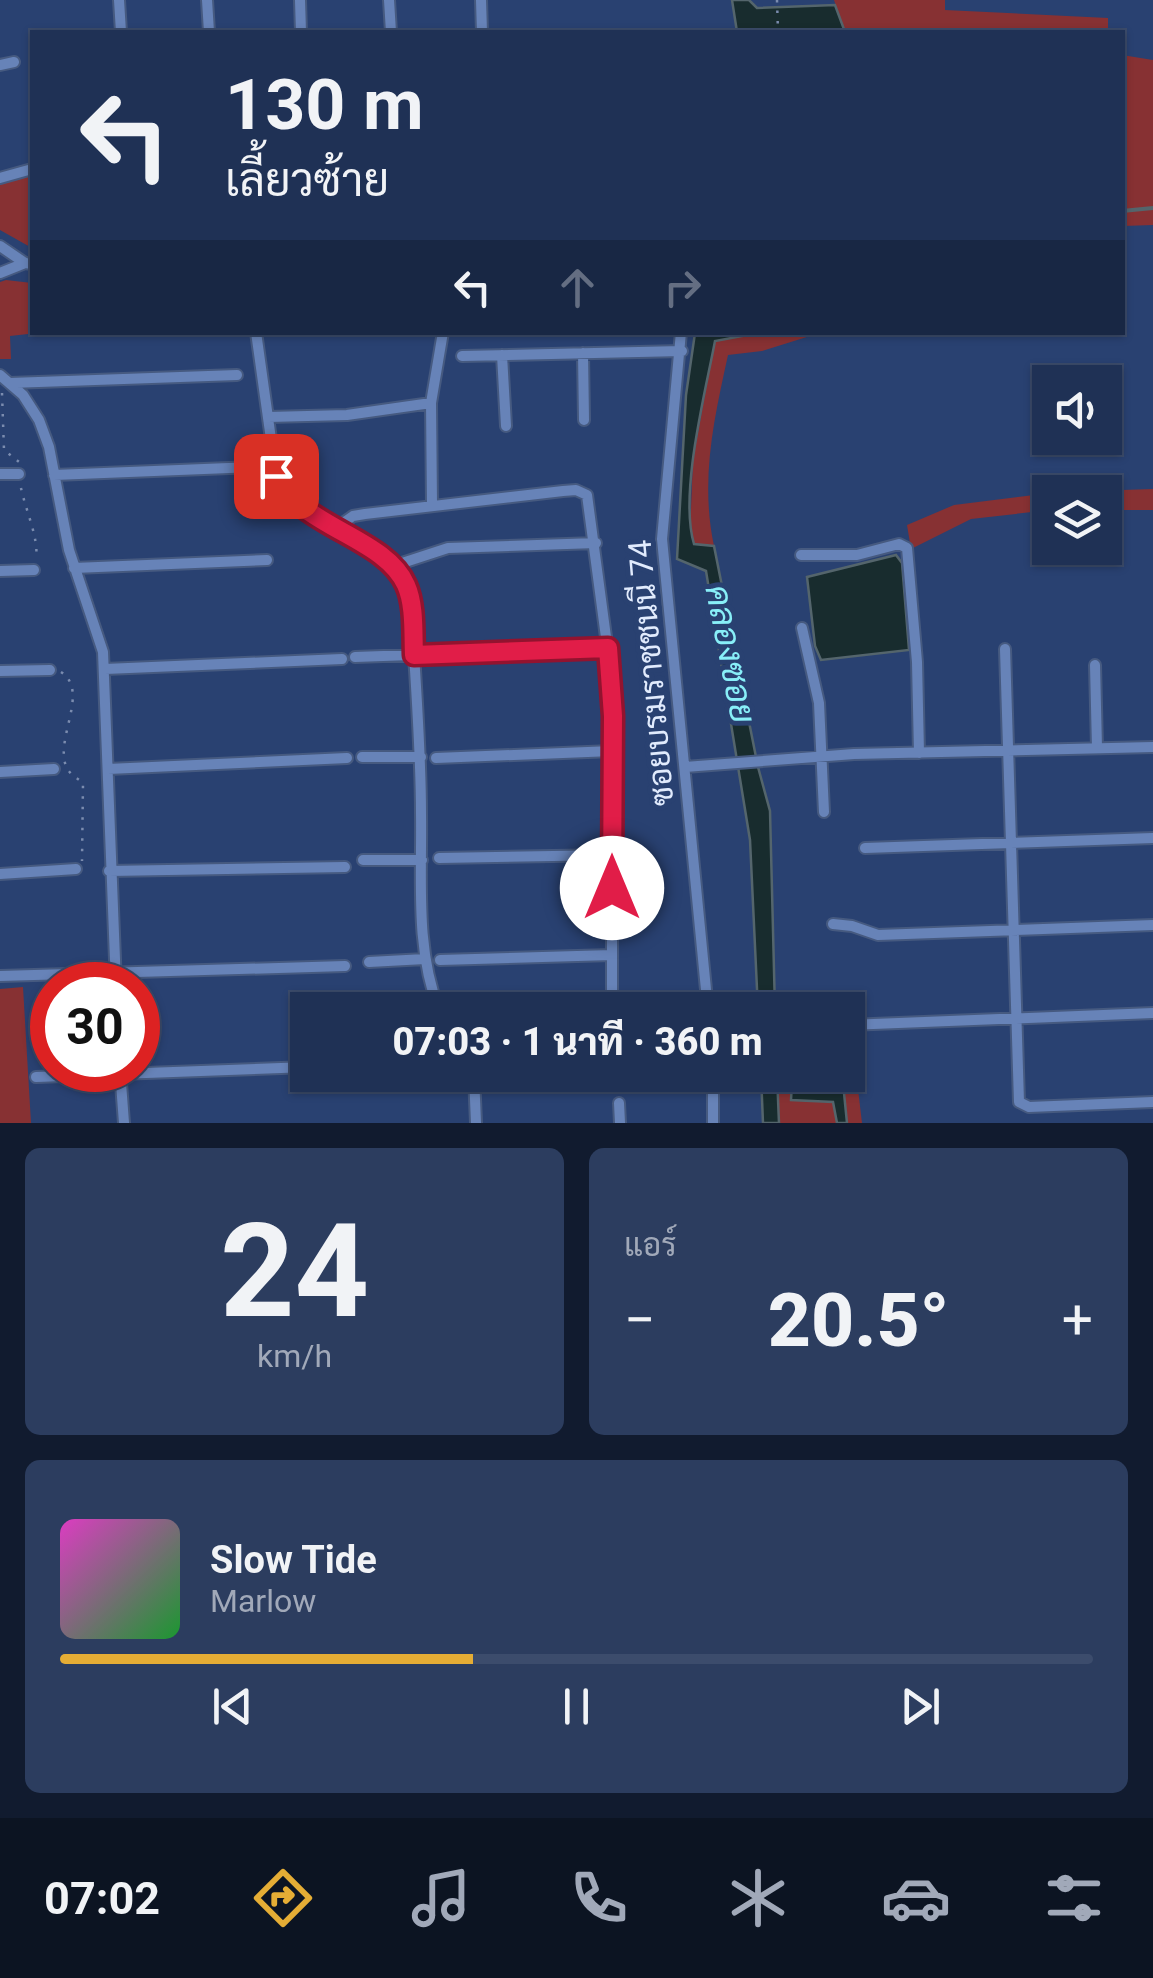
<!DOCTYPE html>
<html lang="th">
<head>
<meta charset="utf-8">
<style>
	:root { --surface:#1f3155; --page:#2c3d5f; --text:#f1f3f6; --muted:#a1a9b9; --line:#3c4c6c; --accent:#e5ad35 }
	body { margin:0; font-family:Roboto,Sarabun,sans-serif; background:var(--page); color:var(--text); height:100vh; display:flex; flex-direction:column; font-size:38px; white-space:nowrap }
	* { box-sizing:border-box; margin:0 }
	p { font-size:32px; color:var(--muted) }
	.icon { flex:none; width:55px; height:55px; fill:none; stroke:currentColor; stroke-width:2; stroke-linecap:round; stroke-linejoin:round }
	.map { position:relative; height:1123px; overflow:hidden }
	.side { display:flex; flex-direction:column; gap:25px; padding:25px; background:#111b2f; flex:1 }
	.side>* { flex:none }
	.hud { position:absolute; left:30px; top:30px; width:1095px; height:305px; border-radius:0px; box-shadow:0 2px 8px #0004,0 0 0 2px var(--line); background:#1f3155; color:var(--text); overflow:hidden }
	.controls { position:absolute; left:1032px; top:365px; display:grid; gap:20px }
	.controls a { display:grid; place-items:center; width:90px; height:90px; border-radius:0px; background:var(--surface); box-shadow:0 2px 8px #0004,0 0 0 2px var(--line); font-size:50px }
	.speed { position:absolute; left:30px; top:962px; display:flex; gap:20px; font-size:50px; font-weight:700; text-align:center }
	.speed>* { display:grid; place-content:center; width:130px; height:130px; border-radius:50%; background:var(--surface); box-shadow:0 2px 8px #0004,0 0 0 2px var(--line); line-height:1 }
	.speed .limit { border:15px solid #d22; background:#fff; color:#111 }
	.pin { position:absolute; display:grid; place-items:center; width:85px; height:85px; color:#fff; margin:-42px; border-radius:20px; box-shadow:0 5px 15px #0006 }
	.me { position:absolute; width:110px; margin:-55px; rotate:0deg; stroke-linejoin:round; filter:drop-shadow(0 0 8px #0008) }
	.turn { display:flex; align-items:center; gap:35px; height:210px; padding:0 30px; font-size:45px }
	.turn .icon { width:130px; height:130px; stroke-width:2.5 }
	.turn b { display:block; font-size:70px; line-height:85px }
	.lanes { display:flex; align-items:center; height:95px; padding:0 30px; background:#0003; justify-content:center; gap:50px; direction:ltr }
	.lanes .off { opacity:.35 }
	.big { font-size:75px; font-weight:800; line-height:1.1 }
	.side .card { flex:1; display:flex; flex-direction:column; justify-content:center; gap:15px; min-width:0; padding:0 35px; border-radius:15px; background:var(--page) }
	.side .dial { align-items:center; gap:0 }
	.dial b { font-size:130px; line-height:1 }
	.song { display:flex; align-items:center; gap:30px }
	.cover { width:120px; height:120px; border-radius:15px; background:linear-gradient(135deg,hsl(310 70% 55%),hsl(130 70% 35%)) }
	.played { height:10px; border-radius:5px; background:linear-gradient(90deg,var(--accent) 40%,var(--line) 40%) }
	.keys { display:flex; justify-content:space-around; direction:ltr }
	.heat { display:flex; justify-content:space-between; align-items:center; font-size:55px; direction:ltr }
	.side .tiles { flex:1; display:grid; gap:25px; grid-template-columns:1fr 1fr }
	.card:last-child { grid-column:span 2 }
	.trip { position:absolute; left:290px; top:992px; width:575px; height:100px; border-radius:0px; background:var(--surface); box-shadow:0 2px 8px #0004,0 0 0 2px var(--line); font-weight:800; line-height:100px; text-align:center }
	.tabs { display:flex; height:160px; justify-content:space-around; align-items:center; background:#0c1422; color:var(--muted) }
	.tabs .icon { width:70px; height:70px }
	.tabs .on { color:var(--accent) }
	.tabs b { font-size:45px; color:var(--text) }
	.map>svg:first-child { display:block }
	.green { fill:#873133 }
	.water { fill:#182c2e; stroke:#54656c; stroke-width:2.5 }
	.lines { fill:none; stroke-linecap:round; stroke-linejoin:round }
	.stream { stroke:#54656c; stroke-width:4 }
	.minor-casing { stroke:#465a80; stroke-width:14 }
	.path { stroke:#7b8caf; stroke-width:2.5; stroke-dasharray:2.5 8; stroke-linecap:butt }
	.minor { stroke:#6783b8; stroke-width:10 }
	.route-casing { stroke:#92132f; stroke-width:25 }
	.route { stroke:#e11d48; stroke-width:18 }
	.labels { text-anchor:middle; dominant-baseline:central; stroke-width:10; stroke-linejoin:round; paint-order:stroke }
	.street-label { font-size:32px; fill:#e1ebfd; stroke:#294171 }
	.water-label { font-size:35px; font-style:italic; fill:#88eff8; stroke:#294171 }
</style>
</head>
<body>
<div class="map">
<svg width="1153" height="1123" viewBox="0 0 1153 1123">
	<rect width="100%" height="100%" fill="#294171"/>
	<!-- green -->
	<path class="green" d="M 834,0 L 945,0 L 945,10 L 1108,18 L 1108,32 L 845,32 Z
		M 1122,55 L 1153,60 L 1153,225 L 1123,226 Z
		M 32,172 L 32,248 L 0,230 L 0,182 Z
		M 6,280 L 32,283 L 32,332 L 37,333 L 10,336 L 11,359 L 0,359 L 0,282 Z
		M 758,333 L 812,333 L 810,336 L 762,351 L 728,355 C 714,419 700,480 714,546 L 694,544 L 690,532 L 693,460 L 715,340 Z
		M 1153,489 L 1153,510 L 1105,510 L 1105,492 L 1060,492 Z
		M 1050,493 L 1050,510 L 971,519 L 911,549 L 907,525 L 954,505 Z
		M 23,987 L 31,1123 L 0,1123 L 0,989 Z
		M 848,1073 L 858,1089 L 862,1123 L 847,1123 L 843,1083 L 792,1083 L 792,1100 L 834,1102 L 837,1123 L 779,1123 L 777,1075 Z"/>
	<!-- water -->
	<path class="water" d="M 732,0 L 749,0 L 757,8 L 835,5 L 845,32 L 737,32 Z
		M 695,333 L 758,333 L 715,341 C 705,394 679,494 694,544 L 714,546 L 758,767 L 770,811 L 775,1010 L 758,1010 L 750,840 L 706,571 L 677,559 L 686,395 Z
		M 896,555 L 902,563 L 909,650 L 821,660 L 815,646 L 807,577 Z
		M 761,1075 L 777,1075 L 779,1123 L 763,1123 Z
		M 792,1083 L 843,1083 L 847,1123 L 837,1123 L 833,1102 L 791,1100 Z"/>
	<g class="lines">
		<!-- stream -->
		<path class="stream" d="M 1122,211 L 1153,208"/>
		<!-- minor casing -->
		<g class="minor-casing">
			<path id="minor" d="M 119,0 L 121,32
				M 207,0 L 209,32
				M 300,0 L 301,32
				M 389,0 L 391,32
				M 481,0 L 482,32
				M 0,65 L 14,62
				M 0,178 L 32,169
				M 0,246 L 25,263 L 32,264
				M 0,273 L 25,263
				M 256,332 L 276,475 C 302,527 389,539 407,587 C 416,612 413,643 415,670 C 418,718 421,766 421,814 C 422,880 415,948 439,1010
				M 681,332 L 662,539 L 708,1010
				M 583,353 L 584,420
				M 502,355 L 506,426
				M 462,356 L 682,351
				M 0,375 L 23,395 L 39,420 L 49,447 L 69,550 L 103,652 L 116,985
				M 10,383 L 237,375
				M 268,417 L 347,415 L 431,403
				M 0,474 L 19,474
				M 54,475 L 254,467
				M 432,505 L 431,403 L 443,332
				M 336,528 L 353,516 L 365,514 L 563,491 L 576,490 L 587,495 L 612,682 L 612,999 L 609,1010
				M 801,555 L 857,555 L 899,544 L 907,548 L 917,662 L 919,753
				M 393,566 L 448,548 L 596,543
				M 74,568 L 267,560
				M 0,571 L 34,570
				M 802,628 L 819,703 L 824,812
				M 1005,649 L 1019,1102 L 1029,1107 L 1153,1102
				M 355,657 L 608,648
				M 1095,665 L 1097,748
				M 105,669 L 342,659
				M 0,671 L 50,670
				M 362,757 L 421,757
				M 436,758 L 612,751
				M 685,767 L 854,754 L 1153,747
				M 108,769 L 347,758
				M 0,772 L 54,769
				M 865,848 L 1153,838
				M 439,858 L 613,855
				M 363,860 L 422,860
				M 109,871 L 345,867
				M 0,874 L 76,869
				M 833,924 L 852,926 L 878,935 L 1153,925
				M 440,960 L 612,955
				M 369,962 L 425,959
				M 0,976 L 345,966
				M 848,1025 L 1153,1013
				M 120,1070 L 124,1123
				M 474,1075 L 476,1123
				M 713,1075 L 713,1123
				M 36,1077 L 308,1067
				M 619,1103 L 620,1123"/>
		</g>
		<!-- path -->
		<path class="path" d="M 777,0 L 778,32
			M 2,393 L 4,450 L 19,462
			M 21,488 C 25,508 39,539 36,557
			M 61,672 C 90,691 55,738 66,766 C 69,774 77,778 83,783 L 82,861"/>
		<!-- minor -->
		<use href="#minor" class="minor"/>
	</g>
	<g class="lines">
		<!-- route casing -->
		<g class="route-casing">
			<path id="route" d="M 276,476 C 302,528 385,537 406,585 C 415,605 413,633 414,655 L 608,648 L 613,716 L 612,888"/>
		</g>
		<!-- route -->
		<use href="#route" class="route"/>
	</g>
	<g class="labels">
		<!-- street labels -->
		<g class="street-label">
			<text transform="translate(651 673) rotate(-95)">ซอยบรมราชชนนี 74</text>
		</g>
		<!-- water labels -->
		<g class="water-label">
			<text transform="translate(730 654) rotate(79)">คลองซอย</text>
		</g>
	</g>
</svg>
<div class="controls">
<a><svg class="icon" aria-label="sound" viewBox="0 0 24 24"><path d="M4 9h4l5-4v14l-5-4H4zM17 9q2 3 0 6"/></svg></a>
<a><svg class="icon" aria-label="layers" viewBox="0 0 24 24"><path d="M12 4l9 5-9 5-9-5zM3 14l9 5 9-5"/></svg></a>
</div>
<div class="speed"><div class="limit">30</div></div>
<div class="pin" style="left:276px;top:476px;background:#d93025"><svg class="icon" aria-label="arrive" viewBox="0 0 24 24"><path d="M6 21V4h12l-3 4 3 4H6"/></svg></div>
<svg class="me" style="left:612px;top:888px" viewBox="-20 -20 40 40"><circle r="19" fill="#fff"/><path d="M0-13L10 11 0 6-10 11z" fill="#e11d48"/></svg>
<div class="trip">07:03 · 1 นาที · 360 m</div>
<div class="hud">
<div class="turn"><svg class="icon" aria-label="left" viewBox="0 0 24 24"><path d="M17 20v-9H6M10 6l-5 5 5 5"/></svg><div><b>130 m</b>เลี้ยวซ้าย</div></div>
<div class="lanes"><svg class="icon" aria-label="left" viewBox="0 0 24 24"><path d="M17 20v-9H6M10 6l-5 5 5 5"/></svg><svg class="icon off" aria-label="ahead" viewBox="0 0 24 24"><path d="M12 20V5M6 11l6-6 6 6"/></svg><svg class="icon off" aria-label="right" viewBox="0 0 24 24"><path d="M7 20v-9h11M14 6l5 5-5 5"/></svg></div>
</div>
</div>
<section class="side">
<div class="tiles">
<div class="card dial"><b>24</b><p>km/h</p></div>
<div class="card"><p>แอร์</p>
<div class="heat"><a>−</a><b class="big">20.5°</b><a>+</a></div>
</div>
<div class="card">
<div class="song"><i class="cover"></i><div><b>Slow Tide</b><p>Marlow</p></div></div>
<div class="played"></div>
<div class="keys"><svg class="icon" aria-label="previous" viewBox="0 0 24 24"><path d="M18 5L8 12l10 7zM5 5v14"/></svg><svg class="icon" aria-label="pause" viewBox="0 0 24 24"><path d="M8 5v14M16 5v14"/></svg><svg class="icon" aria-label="next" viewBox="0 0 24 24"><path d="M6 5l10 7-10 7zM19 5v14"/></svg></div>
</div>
</div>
</section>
<nav class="tabs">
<b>07:02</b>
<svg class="icon on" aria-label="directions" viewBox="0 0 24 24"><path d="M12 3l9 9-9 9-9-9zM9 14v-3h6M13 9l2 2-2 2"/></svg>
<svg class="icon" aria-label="music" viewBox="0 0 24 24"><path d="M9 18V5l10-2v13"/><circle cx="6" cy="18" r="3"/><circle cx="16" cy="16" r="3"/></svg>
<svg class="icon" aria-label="phone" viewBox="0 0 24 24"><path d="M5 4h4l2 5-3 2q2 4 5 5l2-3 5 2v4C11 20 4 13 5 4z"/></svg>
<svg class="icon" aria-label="climate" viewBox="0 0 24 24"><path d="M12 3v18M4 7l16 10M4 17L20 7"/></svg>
<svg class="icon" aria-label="car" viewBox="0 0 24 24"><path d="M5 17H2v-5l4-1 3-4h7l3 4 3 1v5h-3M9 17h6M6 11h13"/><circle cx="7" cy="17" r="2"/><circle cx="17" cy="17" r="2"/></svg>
<svg class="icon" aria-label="filters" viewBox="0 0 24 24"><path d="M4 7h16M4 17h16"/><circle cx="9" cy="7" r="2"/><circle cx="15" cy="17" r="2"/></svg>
</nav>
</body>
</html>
